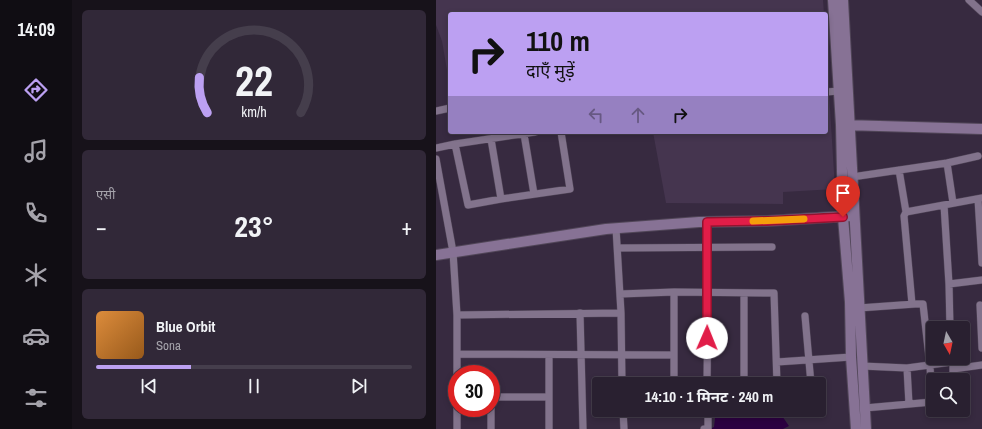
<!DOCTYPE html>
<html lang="hi">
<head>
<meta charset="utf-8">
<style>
	:root { --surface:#292030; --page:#312838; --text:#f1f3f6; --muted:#a5a3ab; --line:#453e4c; --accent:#bca0f2 }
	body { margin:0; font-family:"Archivo Narrow","Noto Sans Devanagari",sans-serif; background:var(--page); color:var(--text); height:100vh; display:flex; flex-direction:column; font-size:15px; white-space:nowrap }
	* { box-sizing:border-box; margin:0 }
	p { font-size:13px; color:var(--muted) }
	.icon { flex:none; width:22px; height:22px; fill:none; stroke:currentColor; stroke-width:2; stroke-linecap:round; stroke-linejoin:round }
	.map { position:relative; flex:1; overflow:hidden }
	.panel { display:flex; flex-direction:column; gap:10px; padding:10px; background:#17121a; width:364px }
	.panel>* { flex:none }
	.banner { position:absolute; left:12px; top:12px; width:380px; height:122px; border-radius:4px; box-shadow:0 2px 6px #0003,0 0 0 1px var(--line); background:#bca0f2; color:#111; overflow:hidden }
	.needle { width:26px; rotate:171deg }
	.buttons { position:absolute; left:490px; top:321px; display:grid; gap:8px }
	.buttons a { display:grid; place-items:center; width:44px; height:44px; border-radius:4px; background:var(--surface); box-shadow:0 2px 6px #0003,0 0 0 1px var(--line); font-size:20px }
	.speed { position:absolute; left:12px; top:365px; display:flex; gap:8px; font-size:20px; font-weight:700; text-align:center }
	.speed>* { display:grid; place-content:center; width:52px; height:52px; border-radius:50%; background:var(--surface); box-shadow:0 2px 6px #0003,0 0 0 1px var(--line); line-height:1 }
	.speed .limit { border:6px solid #d22; background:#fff; color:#111 }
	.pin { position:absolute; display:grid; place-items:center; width:34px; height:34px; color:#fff; margin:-41px -17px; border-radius:50% 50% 50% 0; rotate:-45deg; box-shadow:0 0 4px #0007 }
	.pin .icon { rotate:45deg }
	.me { position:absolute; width:44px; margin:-22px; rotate:1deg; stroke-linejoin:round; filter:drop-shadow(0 0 3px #0008) }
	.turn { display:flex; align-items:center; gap:14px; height:84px; padding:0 12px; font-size:18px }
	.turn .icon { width:52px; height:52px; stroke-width:2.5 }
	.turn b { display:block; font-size:28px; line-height:34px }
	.lanes { display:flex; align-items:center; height:38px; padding:0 12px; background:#0003; justify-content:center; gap:20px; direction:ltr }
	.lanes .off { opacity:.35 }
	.big { font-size:30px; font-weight:700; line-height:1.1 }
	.panel .tile { flex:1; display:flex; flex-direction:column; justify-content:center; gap:6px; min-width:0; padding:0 14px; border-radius:6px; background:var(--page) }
	.panel .dial { align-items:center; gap:0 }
	.dial svg { height:104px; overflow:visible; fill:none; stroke:var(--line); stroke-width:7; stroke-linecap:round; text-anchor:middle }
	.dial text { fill:var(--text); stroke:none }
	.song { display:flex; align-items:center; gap:12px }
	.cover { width:48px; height:48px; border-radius:6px; background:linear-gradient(135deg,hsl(30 70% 55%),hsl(30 70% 35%)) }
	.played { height:4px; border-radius:2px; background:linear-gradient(90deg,var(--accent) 30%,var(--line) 30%) }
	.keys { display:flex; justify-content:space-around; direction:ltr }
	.heat { display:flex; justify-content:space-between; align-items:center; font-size:22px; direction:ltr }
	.trip { position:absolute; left:156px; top:377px; width:234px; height:40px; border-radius:4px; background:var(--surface); box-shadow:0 2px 6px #0003,0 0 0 1px var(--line); font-weight:700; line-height:40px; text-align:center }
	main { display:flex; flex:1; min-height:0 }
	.menu { display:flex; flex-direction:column; width:72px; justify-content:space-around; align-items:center; background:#100d13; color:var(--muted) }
	.menu .icon { width:28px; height:28px }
	.menu .current { color:var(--accent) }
	.menu b { font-size:18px; color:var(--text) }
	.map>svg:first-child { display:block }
	.built { fill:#45354f }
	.water { fill:#2c0041 }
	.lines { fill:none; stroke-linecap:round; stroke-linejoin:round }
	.street-casing { stroke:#514658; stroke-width:8 }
	.secondary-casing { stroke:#514658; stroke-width:12 }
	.street { stroke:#82738c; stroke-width:7 }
	.secondary { stroke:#877295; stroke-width:10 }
	.route-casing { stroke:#92132f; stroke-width:10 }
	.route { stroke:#e11d48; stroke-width:7 }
	.slow { stroke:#f59e0b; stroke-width:7 }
</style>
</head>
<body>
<main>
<nav class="menu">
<b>14:09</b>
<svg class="icon current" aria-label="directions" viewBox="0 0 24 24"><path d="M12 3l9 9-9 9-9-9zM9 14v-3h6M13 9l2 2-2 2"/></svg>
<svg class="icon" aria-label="music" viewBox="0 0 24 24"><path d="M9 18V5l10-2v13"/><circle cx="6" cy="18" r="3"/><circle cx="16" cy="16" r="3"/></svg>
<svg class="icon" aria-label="phone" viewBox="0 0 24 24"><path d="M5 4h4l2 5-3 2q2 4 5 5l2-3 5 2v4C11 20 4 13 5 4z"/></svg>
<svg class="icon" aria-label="climate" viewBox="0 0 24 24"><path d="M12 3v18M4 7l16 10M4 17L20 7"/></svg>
<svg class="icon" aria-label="car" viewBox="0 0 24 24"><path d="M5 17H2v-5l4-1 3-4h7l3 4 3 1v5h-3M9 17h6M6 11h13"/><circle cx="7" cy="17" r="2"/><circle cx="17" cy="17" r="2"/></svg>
<svg class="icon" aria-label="filters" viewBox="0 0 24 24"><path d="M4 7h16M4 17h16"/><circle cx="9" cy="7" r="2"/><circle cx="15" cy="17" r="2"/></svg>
</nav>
<section class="panel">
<div class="tile dial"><svg viewBox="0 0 100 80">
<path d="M14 69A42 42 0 1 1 86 69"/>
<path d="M14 69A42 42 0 0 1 8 42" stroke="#bca0f2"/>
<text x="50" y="56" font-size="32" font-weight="700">22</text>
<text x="50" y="72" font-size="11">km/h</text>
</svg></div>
<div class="tile"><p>एसी</p>
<div class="heat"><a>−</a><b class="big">23°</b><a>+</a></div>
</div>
<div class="tile">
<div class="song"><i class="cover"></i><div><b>Blue Orbit</b><p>Sona</p></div></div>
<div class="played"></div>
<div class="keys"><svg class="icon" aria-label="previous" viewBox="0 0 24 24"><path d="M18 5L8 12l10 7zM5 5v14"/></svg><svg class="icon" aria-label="pause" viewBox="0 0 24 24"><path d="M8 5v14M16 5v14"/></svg><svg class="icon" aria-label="next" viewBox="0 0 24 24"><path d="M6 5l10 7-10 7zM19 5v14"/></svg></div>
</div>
</section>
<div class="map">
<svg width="546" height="429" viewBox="0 0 546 429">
	<rect width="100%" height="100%" fill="#372a40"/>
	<!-- built -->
	<path class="built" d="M 0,0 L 387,0 L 388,14 L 14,14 L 14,69 L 11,70 L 6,41 L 0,25 Z
		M 390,44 L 399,189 L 347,192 L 347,204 L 230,203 L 217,132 L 390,132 Z"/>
	<!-- water -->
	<path class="water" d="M 280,410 L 342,410 L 353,426 L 347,429 L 274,429 L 278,427 Z"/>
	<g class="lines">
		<!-- street casing -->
		<g class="street-casing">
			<path id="street" d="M 533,0 L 546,12
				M 390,92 L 403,91
				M 0,111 L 14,108
				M 88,134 L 98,194
				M 55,139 L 65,199
				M 19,144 L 32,205 L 65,199 L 134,189 L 125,132
				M 0,148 L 19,144 L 99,132
				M 0,159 L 17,252 L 21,315 L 21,429
				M 511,163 L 517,203
				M 463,170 L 470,212 L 468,216 L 476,304
				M 416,177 L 511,163 L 542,156
				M 542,199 L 546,263
				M 508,205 L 513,284 L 514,328
				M 470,212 L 546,198
				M 271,222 L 272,292 L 271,384
				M 180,228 L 185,313 L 186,384
				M 182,248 L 336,247
				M 513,284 L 546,280
				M 238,292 L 238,384
				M 184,294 L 238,292 L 338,293 L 341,384
				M 308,294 L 308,384
				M 544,305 L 546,348
				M 423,308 L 479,304 L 487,304 L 494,366 L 496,402 L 429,408
				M 144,313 L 147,429
				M 21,315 L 185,313
				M 369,316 L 375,384
				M 21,354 L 238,355
				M 113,355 L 113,429
				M 341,362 L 415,357
				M 517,364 L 517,380
				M 426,366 L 471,368 L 516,362
				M 471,368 L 473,404
				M 517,369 L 546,365
				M 55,397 L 112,397
				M 55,408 L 55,429
				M 187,410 L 188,429
				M 268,429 L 272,429 L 272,410"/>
		</g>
		<!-- secondary casing -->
		<g class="secondary-casing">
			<path id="secondary" d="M 397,0 L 405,125 L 407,217 L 414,302 L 415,357 L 420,429
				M 407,0 L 430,429
				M 409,125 L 546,129
				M 0,255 L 170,229 L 263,222 L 331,221 L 414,216"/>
		</g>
		<!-- street -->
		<use href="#street" class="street"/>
		<!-- secondary -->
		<use href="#secondary" class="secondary"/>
	</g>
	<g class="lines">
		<!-- route casing -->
		<g class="route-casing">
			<path id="route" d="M 271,338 L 271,222 L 331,221 L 407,217"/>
		</g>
		<!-- route -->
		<use href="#route" class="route"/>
		<!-- slow -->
		<path class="slow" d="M 317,221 L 368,219"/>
	</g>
</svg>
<div class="buttons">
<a><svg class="needle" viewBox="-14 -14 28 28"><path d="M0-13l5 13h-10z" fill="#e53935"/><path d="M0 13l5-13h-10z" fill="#a5a3ab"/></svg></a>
<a><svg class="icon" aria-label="search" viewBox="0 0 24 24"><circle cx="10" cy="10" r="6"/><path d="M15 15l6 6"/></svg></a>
</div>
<div class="speed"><div class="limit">30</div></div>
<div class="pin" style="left:407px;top:217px;background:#d93025"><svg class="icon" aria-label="arrive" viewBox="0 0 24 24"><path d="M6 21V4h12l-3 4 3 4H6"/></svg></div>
<svg class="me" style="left:271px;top:338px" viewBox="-20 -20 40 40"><circle r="19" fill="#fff"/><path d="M0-13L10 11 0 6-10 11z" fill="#e11d48"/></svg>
<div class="trip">14:10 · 1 मिनट · 240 m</div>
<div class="banner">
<div class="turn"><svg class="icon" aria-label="right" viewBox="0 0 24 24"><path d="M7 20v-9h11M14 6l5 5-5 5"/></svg><div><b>110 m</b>दाएँ मुड़ें</div></div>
<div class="lanes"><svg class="icon off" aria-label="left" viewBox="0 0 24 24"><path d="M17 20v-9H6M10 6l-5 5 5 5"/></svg><svg class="icon off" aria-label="ahead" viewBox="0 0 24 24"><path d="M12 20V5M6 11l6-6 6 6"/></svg><svg class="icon" aria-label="right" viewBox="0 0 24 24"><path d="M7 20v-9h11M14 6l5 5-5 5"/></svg></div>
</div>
</div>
</main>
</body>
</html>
